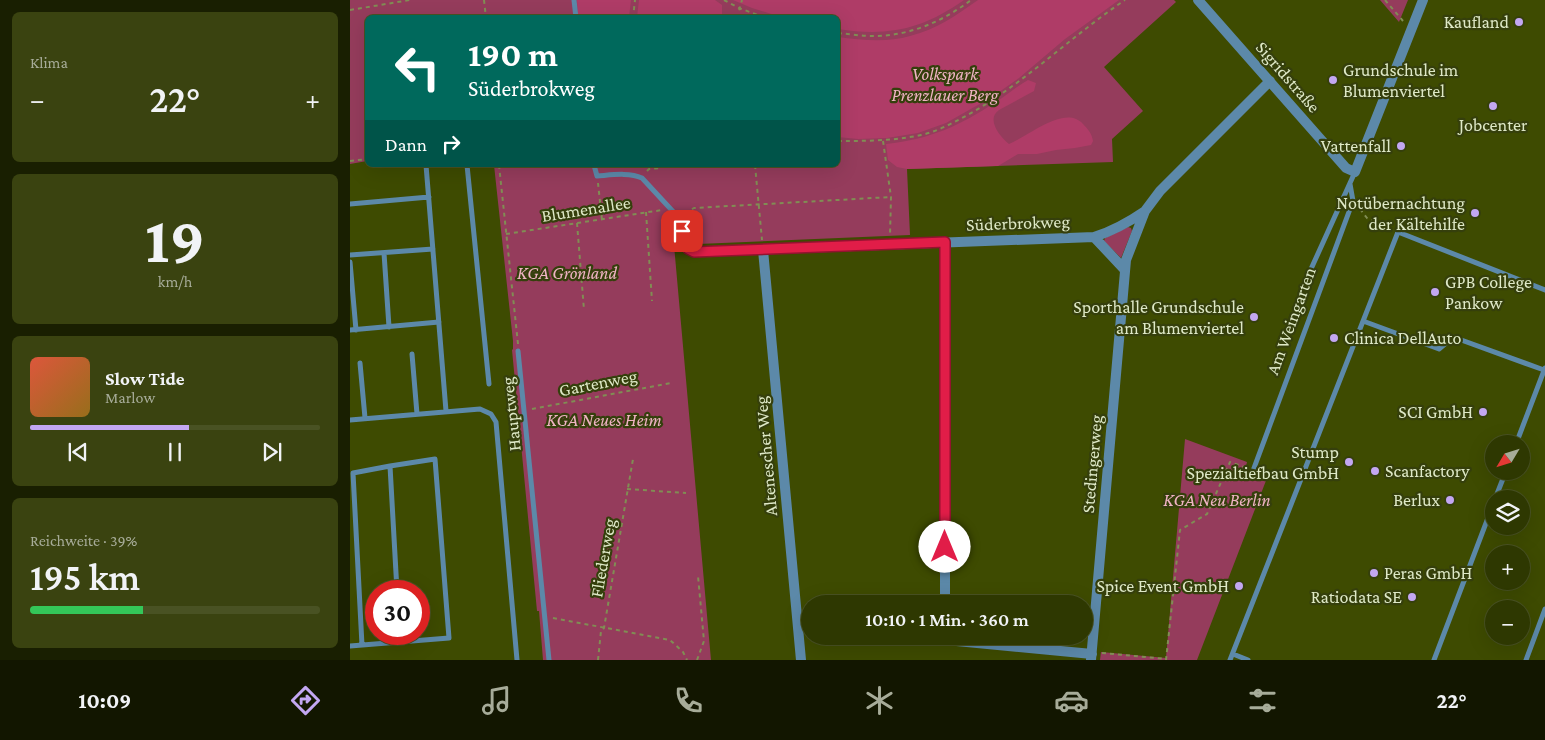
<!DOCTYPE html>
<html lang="de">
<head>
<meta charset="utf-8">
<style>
	:root { --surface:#2e3801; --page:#3a4310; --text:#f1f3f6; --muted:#a7ac99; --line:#495223; --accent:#c3a7f2 }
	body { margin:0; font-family:"Crimson Pro",serif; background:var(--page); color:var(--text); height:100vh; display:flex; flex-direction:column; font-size:19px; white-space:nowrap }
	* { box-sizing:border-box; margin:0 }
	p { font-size:16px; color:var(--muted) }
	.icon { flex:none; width:28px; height:28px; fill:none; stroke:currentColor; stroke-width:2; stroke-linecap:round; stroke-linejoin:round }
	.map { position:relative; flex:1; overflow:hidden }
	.details { display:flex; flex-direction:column; gap:12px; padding:12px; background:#191f01; width:350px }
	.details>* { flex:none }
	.banner { position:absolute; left:15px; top:15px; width:475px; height:152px; border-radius:8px; box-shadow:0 5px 20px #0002,0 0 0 1px var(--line); background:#00695c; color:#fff; overflow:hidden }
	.needle { width:32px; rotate:232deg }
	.buttons { position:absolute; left:1135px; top:435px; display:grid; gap:10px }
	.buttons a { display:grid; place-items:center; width:45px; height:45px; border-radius:50%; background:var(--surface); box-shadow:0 5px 20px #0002,0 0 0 1px var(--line); font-size:25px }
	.speed { position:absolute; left:15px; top:580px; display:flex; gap:10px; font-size:25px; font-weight:700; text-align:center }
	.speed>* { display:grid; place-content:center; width:65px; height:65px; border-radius:50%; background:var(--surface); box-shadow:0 5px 20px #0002,0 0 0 1px var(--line); line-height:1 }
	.speed .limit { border:8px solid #d22; background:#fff; color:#111 }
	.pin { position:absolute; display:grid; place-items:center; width:42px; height:42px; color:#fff; margin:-21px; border-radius:10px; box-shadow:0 2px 8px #0006 }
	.me { position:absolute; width:55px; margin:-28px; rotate:0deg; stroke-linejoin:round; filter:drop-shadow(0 0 4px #0008) }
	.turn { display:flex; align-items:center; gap:18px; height:105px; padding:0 20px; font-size:22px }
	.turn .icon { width:65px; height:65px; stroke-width:2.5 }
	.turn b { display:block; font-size:35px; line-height:42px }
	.then { display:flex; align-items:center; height:48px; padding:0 20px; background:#0003; gap:10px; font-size:19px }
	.big { font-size:38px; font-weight:600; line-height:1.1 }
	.details .card { flex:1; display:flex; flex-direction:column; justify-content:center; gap:8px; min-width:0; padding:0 18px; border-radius:8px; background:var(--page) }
	.details .dial { align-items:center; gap:0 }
	.dial b { font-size:65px; line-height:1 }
	.song { display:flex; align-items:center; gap:15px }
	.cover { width:60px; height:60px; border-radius:8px; background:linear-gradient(135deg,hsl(10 70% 55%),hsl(40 70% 35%)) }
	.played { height:5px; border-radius:2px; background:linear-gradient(90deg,var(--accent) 55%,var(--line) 55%) }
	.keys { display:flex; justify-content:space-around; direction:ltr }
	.heat { display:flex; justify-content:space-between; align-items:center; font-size:28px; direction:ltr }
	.charge { height:8px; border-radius:4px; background:linear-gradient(90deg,#34c759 39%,var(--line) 0) }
	.trip { position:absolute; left:451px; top:595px; width:292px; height:50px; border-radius:25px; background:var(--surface); box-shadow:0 5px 20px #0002,0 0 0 1px var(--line); font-weight:600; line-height:50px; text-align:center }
	.tabs { display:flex; height:80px; justify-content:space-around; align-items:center; background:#121600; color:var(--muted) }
	.tabs .icon { width:35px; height:35px }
	.tabs .current { color:var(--accent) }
	.tabs b { font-size:22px; color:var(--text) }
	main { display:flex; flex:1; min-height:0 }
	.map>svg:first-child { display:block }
	.green { fill:#953c5c }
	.forest { fill:#af3c67 }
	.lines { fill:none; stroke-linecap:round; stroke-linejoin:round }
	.path { stroke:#818d54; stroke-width:2; stroke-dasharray:4 4; stroke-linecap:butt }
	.service { stroke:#5c89a9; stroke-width:5 }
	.minor { stroke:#5c89a9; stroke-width:10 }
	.route-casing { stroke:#92132f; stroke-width:12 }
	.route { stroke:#e11d48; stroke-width:9 }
	.poi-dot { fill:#c3a7f2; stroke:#353f0c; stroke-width:2 }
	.labels { text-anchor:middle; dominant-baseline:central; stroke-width:4.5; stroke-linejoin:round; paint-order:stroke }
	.poi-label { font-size:18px; fill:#dfe9c7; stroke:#353f0c; text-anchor:end }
	.park-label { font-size:18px; font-style:italic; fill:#f0b3c4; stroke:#353f0c }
	.street-label { font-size:18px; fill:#dfe9c7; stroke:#353f0c }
</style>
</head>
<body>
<main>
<section class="details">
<div class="card"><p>Klima</p>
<div class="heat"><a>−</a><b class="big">22°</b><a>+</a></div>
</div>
<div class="card dial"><b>19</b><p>km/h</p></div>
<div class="card">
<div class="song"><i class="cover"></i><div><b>Slow Tide</b><p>Marlow</p></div></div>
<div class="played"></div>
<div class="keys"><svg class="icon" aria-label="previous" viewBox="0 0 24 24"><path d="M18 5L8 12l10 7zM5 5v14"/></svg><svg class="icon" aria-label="pause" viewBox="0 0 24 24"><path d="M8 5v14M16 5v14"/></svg><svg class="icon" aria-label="next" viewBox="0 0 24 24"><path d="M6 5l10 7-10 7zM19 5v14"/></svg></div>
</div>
<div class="card"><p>Reichweite · 39%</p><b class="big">195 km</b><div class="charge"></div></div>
</section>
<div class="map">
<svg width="1195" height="660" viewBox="0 0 1195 660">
	<rect width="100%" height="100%" fill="#3e4b01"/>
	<!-- green -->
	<path class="green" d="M 0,0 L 824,0 L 826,2 L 754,67 L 793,111 L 762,139 L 763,162 L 557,169 L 560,235 L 324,245 L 361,660 L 193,660 L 189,611 L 187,611 L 162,350 L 163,349 L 163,341 L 144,165 L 488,165 L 488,18 L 18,18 L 17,161 L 0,164 Z
		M 1030,0 L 1058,0 L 1049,22 Z
		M 778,227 L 781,228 L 782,231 L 771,258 L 754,241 L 755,238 Z
		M 835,439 L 897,462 L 895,471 L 917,478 L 847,660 L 750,660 L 751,652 L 816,658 Z"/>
	<!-- forest -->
	<path class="forest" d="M 227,0 L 281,0 L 279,17 L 228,17 Z
		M 289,0 L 365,0 L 372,5 L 372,14 L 369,18 L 287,17 Z
		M 383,0 L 614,0 C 573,29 538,37 488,29 L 488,18 L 431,17 L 402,8 Z
		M 628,0 L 769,0 L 715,39 L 669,78 L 642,97 L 596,123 L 568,133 L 537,138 L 508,139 L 488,137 L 488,37 C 511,40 537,43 560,36 C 585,30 607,15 628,0 Z
		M 678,80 L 686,83 L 684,91 L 649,110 C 636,119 649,136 659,144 C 679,136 715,104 733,124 C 738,129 742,134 743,141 L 741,145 L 725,148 L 706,150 L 687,154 L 668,154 L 648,166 L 557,169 L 547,167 L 538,160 L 536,144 C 581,139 609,126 646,102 C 657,95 667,86 678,80 Z"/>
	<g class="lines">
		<!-- path -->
		<path class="path" d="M 134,0 L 136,18
			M 374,0 L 389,8 L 416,18
			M 1035,0 L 1053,21
			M 0,10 L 60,0
			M 283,18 L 285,0
			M 387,18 L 392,0
			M 488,33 C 499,34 511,36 523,36 C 559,36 592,22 621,0
			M 488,141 C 515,141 543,141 571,135 C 585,132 599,125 612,118 C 672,86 720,37 775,0
			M 533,141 L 541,197 L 540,235
			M 0,161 L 18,159
			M 149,165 L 168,344
			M 405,165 L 412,240
			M 297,171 L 299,169 L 310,168 L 315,165
			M 248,183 L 252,220
			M 1010,209 L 1017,218 L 1040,229
			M 296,212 L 302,301
			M 335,213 L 344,208 L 541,197
			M 227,223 L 234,310
			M 156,234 L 312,210
			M 182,409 L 321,383
			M 277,489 L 336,493
			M 203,618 L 320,640 L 333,652 L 337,660
			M 752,653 L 817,659
			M 248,660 L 251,631 L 254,628 L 283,459
			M 347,660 L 354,641 L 348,576
			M 816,660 L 830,530 L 857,514 L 880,462 L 897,468"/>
		<!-- service -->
		<path class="service" d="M 224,0 L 226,18
			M 76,165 L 96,411
			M 117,165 L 139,384
			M 244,165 L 247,176 C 261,175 279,172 292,178 L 329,218 L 336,244
			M 0,204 L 79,197
			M 34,253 L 39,327
			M 0,255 L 83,249
			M 0,262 L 6,330
			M 961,269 L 1005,172
			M 1013,321 L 1089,349 L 1103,337 L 1194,370
			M 0,330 L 89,322
			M 168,351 L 199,660
			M 62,354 L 67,414
			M 10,363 L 15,418
			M 0,420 L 130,409 L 141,414 L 146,422 L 167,660
			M 1166,444 L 1195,368
			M 904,468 L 1003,201 L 1000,184
			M 1145,499 L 1156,471
			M 49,634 L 49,642
			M 12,645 L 3,473 L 40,466
			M 0,646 L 99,638 L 85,459 L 40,466 L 47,591
			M 883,654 L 898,660
			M 880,660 L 1048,232 L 1195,290
			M 1084,660 L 1144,502
			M 1176,660 L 1195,609"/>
		<!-- minor -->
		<path class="minor" d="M 848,0 L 996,168 L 1005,172 L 1073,0
			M 744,237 L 775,270
			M 336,244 L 338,249 L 344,252 L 744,237 C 763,231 779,222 795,211
			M 413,250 L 451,660
			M 595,604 L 595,242
			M 448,626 L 460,627
			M 555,636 L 742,654
			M 741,660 L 776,260 L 795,211 L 810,191 L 920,81"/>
	</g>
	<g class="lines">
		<!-- route casing -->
		<g class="route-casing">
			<path id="route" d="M 332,231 L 338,249 L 344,252 L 595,242 L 595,547"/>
		</g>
		<!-- route -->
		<use href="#route" class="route"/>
	</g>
	<!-- markers -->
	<g class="poi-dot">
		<circle cx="1169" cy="22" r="5"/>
		<circle cx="983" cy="80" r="5"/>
		<circle cx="1143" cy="106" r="5"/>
		<circle cx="1051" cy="146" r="5"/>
		<circle cx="1125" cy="213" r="5"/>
		<circle cx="1085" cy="292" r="5"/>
		<circle cx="904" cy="317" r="5"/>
		<circle cx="984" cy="338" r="5"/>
		<circle cx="1133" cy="412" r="5"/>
		<circle cx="999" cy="462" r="5"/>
		<circle cx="1025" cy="471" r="5"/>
		<circle cx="1100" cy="500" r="5"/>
		<circle cx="1024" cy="573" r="5"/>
		<circle cx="889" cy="586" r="5"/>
		<circle cx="1062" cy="597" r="5"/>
	</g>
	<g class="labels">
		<!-- poi labels -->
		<g class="poi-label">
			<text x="1159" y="22">Kaufland</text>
			<text x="993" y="70" text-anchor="start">Grundschule im<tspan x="993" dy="21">Blumenviertel</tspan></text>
			<text x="1143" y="125" text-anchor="middle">Jobcenter</text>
			<text x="1041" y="146">Vattenfall</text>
			<text x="1115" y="203">Notübernachtung<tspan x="1115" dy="21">der Kältehilfe</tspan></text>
			<text x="1095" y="282" text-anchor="start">GPB College<tspan x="1095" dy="21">Pankow</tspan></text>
			<text x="894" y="307">Sporthalle Grundschule<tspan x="894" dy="21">am Blumenviertel</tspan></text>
			<text x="994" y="338" text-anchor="start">Clinica DellAuto</text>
			<text x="1123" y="412">SCI GmbH</text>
			<text x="989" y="452">Stump<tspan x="989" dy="21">Spezialtiefbau GmbH</tspan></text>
			<text x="1035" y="471" text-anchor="start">Scanfactory</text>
			<text x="1090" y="500">Berlux</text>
			<text x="1034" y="573" text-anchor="start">Peras GmbH</text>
			<text x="879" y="586">Spice Event GmbH</text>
			<text x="1052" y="597">Ratiodata SE</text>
		</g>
		<!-- park labels -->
		<g class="park-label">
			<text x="595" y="74">Volkspark<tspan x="595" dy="21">Prenzlauer Berg</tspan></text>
			<text x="217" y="273">KGA Grönland</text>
			<text x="254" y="420">KGA Neues Heim</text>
			<text x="867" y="500">KGA Neu Berlin</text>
		</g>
		<!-- street labels -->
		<g class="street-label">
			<text transform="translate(938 77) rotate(49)">Sigridstraße</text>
			<text transform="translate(236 209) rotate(-9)">Blumenallee</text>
			<text transform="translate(668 223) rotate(-2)">Süderbrokweg</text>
			<text transform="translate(941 321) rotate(-70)">Am Weingarten</text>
			<text transform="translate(248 383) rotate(-11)">Gartenweg</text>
			<text transform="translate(161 414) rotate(-96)">Hauptweg</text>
			<text transform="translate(416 456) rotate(-95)">Altenescher Weg</text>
			<text transform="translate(742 464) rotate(-85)">Stedingerweg</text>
			<text transform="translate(253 558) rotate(-80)">Fliederweg</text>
		</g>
	</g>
</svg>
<div class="buttons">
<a><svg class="needle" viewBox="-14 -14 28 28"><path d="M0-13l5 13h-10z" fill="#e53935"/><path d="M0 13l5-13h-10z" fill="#a7ac99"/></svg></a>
<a><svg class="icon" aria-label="layers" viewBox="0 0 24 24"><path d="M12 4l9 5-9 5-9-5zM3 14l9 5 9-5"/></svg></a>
<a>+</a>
<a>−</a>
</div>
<div class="speed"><div class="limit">30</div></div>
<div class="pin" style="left:332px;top:231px;background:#d93025"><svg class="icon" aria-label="arrive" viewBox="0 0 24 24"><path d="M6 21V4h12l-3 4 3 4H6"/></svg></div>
<svg class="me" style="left:595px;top:547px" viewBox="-20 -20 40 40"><circle r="19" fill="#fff"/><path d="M0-13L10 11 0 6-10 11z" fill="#e11d48"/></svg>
<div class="trip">10:10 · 1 Min. · 360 m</div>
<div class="banner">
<div class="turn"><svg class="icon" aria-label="left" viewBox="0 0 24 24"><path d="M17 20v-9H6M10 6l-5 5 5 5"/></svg><div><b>190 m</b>Süderbrokweg</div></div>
<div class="then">Dann<svg class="icon" aria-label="right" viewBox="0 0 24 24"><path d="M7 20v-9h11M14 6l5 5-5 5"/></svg></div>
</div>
</div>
</main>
<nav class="tabs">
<b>10:09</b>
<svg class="icon current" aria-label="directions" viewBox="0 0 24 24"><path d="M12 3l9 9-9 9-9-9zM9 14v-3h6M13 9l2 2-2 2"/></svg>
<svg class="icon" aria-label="music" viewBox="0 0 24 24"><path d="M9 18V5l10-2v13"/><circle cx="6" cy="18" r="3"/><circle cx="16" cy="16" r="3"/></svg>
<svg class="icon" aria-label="phone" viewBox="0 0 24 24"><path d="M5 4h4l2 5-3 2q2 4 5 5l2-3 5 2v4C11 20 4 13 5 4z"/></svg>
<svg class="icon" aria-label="climate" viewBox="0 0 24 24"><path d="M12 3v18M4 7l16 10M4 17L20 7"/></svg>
<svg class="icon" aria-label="car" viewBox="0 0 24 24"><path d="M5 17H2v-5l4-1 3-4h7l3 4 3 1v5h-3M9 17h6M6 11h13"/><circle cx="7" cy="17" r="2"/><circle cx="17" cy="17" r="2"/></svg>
<svg class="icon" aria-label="filters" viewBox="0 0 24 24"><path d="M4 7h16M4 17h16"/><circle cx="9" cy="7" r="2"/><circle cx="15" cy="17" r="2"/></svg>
<b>22°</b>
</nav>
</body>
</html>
